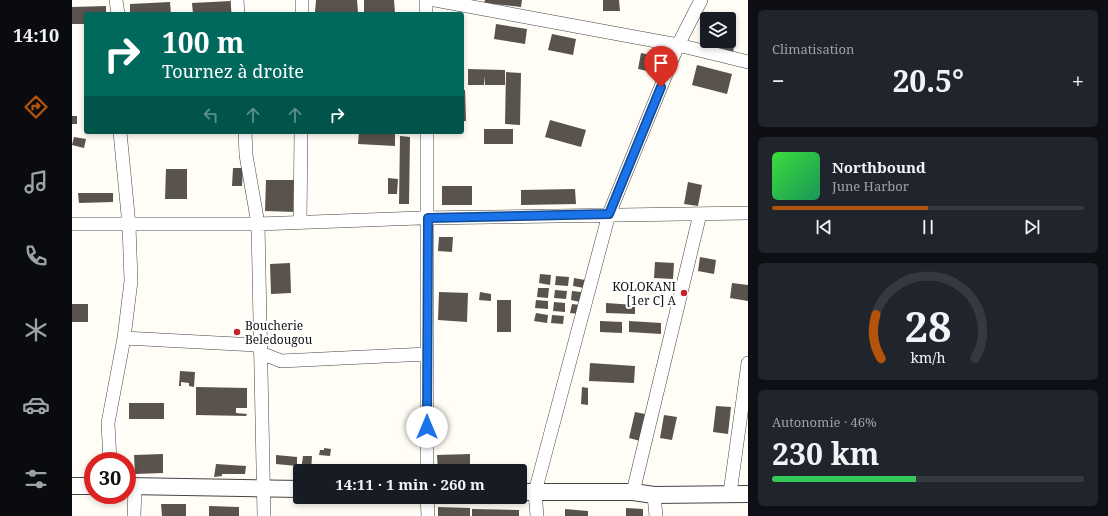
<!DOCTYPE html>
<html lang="fr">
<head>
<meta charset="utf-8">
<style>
	:root { --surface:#171b24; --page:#20242c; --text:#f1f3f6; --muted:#9ea1a6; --line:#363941; --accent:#b45309 }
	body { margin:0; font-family:"Noto Serif",serif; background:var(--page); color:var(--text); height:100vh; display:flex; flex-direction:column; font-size:15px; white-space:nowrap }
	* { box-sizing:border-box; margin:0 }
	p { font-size:13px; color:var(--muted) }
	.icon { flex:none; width:22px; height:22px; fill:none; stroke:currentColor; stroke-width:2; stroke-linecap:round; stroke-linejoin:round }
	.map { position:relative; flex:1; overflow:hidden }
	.sheet { display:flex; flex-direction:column; gap:10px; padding:10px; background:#0d0f14; width:360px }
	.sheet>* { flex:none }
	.top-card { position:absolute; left:12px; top:12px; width:380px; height:122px; border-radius:4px; box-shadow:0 2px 6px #0003; background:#00695c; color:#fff; overflow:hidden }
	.buttons { position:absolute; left:628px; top:12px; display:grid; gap:8px }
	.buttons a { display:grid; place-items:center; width:36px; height:36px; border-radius:4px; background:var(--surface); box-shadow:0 2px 6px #0003; font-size:20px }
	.speed { position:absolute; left:12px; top:452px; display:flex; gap:8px; font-size:20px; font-weight:700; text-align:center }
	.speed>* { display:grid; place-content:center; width:52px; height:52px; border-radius:50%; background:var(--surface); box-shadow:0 2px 6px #0003; line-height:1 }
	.speed .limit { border:6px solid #d22; background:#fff; color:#111 }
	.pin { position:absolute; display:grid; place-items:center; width:34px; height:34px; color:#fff; margin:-41px -17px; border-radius:50% 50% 50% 0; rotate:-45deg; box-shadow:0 0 4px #0007 }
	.pin .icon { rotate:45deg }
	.me { position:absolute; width:44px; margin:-22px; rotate:0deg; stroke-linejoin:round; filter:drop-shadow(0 0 3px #0008) }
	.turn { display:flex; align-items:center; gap:14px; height:84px; padding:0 12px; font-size:18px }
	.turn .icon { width:52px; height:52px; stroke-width:2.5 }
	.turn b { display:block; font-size:28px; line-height:34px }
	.lanes { display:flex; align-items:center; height:38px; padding:0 12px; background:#0003; justify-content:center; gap:20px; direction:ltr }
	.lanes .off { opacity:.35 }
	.big { font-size:30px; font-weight:700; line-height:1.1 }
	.sheet .card { flex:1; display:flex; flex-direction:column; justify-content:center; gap:6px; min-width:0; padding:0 14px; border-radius:6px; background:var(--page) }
	.sheet .dial { align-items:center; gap:0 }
	.dial svg { height:104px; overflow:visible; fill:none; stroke:var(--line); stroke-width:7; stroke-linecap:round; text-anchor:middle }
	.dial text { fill:var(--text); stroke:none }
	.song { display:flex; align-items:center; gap:12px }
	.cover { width:48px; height:48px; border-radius:6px; background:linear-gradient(135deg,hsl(120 70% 55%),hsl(150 70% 35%)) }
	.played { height:4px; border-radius:2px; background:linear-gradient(90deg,var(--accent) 50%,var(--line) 50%) }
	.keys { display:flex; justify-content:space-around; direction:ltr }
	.heat { display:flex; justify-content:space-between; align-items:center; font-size:22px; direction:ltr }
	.charge { height:6px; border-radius:3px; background:linear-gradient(90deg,#34c759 46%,var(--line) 0) }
	.trip { position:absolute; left:221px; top:464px; width:234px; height:40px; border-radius:4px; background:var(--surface); box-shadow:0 2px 6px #0003; font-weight:700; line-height:40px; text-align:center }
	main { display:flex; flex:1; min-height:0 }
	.tabs { display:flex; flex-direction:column; width:72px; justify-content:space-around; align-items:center; background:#090b0e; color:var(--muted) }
	.tabs .icon { width:28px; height:28px }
	.tabs .on { color:var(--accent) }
	.tabs b { font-size:18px; color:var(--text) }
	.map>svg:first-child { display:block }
	.building { fill:#5a524d }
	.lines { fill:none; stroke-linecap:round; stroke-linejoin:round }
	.minor-casing { stroke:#444; stroke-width:14 }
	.tertiary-casing { stroke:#444; stroke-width:18 }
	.minor { stroke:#fff; stroke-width:13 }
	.tertiary { stroke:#fff; stroke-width:16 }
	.route-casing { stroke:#114b97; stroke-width:10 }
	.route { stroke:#1a73e8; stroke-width:7 }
	.poi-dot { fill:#c4262e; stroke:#fff; stroke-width:1.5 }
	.labels { text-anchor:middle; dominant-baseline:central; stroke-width:4; stroke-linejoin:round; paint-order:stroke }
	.poi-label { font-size:12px; fill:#111; stroke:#fff; text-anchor:end }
</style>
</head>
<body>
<main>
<nav class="tabs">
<b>14:10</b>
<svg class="icon on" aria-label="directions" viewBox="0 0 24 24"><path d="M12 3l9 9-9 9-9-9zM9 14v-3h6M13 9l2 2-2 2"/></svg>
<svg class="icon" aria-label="music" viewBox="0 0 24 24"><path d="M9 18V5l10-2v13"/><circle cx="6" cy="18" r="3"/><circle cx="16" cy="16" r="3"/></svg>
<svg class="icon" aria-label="phone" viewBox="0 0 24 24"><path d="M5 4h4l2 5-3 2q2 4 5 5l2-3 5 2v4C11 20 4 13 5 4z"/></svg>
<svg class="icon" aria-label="climate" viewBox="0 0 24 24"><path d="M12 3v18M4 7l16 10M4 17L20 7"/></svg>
<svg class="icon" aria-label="car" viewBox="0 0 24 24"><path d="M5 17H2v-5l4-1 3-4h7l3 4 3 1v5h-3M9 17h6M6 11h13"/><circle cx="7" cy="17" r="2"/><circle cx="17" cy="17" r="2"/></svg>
<svg class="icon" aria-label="filters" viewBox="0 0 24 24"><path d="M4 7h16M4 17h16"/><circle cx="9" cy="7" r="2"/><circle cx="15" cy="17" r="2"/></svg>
</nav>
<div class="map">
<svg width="676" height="516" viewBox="0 0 676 516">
	<rect width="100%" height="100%" fill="#fffdf5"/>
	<!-- building -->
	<path class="building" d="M 244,0 L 285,0 L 286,12 L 243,12 Z
		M 292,0 L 322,0 L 323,13 L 292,14 Z
		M 413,0 L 450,0 L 449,7 L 412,3 Z
		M 531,0 L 547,0 L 548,11 L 531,11 Z
		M 159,1 L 159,14 L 121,14 L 120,3 Z
		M 98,2 L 99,14 L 58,14 L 58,4 Z
		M 34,6 L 34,14 L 14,14 L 14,24 L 0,24 L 0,7 Z
		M 424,24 L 455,29 L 453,44 L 422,39 Z
		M 480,34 L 504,39 L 501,55 L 476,50 Z
		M 657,34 L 664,35 L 661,52 L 634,46 L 635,41 L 657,41 Z
		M 569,53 L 592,58 L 589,74 L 566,69 Z
		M 625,65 L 660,74 L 655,94 L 620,85 Z
		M 396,69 L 433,70 L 433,85 L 413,85 L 413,76 L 412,85 L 396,85 Z
		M 434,72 L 449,73 L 448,125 L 433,124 Z
		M 390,90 L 393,90 L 394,121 L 390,121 Z
		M 0,116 L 5,116 L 5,124 L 0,124 Z
		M 478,120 L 514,130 L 509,147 L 473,137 Z
		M 412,129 L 441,129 L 441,144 L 412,144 Z
		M 287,132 L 323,132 L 323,146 L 286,144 Z
		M 328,136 L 338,137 L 337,204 L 327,204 Z
		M 2,137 L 14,139 L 12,148 L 0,145 Z
		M 161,168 L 171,168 L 170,186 L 160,186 Z
		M 94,169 L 115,169 L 115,199 L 93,199 Z
		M 316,178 L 326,179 L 325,194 L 316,194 Z
		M 194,180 L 224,180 L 223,212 L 193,211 Z
		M 616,182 L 630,185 L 626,206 L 612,204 Z
		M 370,186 L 400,186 L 400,205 L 370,205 Z
		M 503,189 L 504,204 L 449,205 L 449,190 Z
		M 6,193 L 41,193 L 41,202 L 7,203 Z
		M 367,237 L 381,237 L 380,252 L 366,251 Z
		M 628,257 L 644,260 L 642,274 L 626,271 Z
		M 583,262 L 602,263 L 601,279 L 582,278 Z
		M 218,263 L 219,293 L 199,294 L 198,264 Z
		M 468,274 L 479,275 L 478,285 L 467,283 Z
		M 484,276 L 497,277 L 496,286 L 483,285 Z
		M 502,278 L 513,280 L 512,288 L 501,286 Z
		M 660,283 L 676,285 L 676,301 L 658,298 Z
		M 466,288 L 477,288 L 476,298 L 465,297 Z
		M 483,290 L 495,291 L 494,299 L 482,298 Z
		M 500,291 L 509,292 L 508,302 L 499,300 Z
		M 367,292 L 396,293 L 395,322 L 366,320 Z
		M 408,292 L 419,294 L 419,301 L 407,300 Z
		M 425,300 L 439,300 L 439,332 L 425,332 Z
		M 464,300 L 476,301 L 476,309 L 463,308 Z
		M 482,302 L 493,303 L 493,312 L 481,311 Z
		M 534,303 L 563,305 L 563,314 L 534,313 Z
		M 0,304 L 16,304 L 16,322 L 0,322 Z
		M 500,304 L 508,305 L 507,314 L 498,313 Z
		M 464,313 L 476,315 L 475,323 L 462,321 Z
		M 480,315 L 492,316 L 491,324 L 479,323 Z
		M 528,321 L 550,322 L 550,333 L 528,332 Z
		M 557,321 L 589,323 L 589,334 L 557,332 Z
		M 518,363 L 563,366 L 562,383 L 517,381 Z
		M 108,371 L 123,372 L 122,387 L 117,386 L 117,383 L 109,382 L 109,386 L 107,386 Z
		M 124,387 L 175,388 L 175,408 L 164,408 L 164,413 L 175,414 L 174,416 L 124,415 Z
		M 510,387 L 516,388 L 516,405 L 509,404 Z
		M 57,403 L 92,403 L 92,419 L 57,419 Z
		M 644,406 L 659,407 L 656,434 L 641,432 Z
		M 563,412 L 578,415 L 572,442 L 557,438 Z
		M 592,415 L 605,417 L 600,440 L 588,438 Z
		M 252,448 L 259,449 L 258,456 L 247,455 L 248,450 L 252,450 Z
		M 91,454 L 91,473 L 63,474 L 62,455 Z
		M 398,454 L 398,471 L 366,471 L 365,455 Z
		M 204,455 L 225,457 L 225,466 L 204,464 Z
		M 231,456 L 240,456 L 239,471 L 229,471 Z
		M 144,464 L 174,466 L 173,474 L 150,474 L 150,476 L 142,477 Z
		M 334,464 L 343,464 L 343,471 L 334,471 Z
		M 89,504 L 114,504 L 114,516 L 90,516 Z
		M 137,506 L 167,507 L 167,516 L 137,516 Z
		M 366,507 L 398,508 L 398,516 L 366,516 Z
		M 554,508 L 571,509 L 571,516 L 554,516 Z
		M 400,509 L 447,510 L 447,516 L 400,516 Z
		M 493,509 L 516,511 L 516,516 L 493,516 Z"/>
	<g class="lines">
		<!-- minor casing -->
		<g class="minor-casing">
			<path id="minor" d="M 44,0 L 46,14
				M 165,0 L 166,14
				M 354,0 L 354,14
				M 363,0 L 606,45 L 676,62
				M 230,14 L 230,0
				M 173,132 L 174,155 L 186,224 L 192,516
				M 228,222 L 229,132
				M 0,224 L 186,224 L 348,218 L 676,213
				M 52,338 L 186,345 L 189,353 L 209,361 L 355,354
				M 38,461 L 36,423 L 52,338 L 59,281 L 57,225 L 48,132
				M 355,471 L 355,132
				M 561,492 L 628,214
				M 658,493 L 676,363
				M 582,495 L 584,516
				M 355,497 L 356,516
				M 62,516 L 63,486
				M 465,516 L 463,492 L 537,214 L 606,45 L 629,0"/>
		</g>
		<!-- tertiary casing -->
		<g class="tertiary-casing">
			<path id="tertiary" d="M 0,486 L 21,486
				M 55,486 L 228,489
				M 448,492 L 561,492 L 582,495 L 676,494"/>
		</g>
		<!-- minor -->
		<use href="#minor" class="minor"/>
		<!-- tertiary -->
		<use href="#tertiary" class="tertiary"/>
	</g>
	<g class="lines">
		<!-- route casing -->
		<g class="route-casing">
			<path id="route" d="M 355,427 L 356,218 L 537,214 L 589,87"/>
		</g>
		<!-- route -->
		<use href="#route" class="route"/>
	</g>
	<!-- markers -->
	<g class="poi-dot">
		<circle cx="612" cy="293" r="4"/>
		<circle cx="165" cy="332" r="4"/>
	</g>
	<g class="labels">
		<!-- poi labels -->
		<g class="poi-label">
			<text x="604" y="286">KOLOKANI<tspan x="604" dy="14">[1er C] A</tspan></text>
			<text x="173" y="325" text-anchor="start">Boucherie<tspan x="173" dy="14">Beledougou</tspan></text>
		</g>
	</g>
</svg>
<div class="buttons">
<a><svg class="icon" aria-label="layers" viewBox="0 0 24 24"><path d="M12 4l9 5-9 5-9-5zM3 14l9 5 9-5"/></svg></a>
</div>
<div class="speed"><div class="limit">30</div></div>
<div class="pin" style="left:589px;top:87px;background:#d93025"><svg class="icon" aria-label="arrive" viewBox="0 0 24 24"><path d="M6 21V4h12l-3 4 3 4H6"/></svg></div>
<svg class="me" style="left:355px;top:427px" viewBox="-20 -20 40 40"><circle r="19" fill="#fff"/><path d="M0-13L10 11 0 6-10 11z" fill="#1a73e8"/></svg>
<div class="trip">14:11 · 1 min · 260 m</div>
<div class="top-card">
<div class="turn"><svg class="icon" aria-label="right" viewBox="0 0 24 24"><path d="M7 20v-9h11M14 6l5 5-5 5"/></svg><div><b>100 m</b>Tournez à droite</div></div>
<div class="lanes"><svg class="icon off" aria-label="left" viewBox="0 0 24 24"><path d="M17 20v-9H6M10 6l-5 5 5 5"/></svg><svg class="icon off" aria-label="ahead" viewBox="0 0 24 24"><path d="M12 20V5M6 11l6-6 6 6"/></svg><svg class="icon off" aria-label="ahead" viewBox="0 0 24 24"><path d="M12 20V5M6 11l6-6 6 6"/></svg><svg class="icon" aria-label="right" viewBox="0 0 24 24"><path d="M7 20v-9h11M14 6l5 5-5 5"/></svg></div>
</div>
</div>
<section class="sheet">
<div class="card"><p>Climatisation</p>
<div class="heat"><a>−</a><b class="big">20.5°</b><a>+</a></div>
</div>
<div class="card">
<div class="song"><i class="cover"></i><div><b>Northbound</b><p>June Harbor</p></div></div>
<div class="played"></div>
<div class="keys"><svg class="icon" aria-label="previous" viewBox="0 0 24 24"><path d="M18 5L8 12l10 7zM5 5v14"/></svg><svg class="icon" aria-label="pause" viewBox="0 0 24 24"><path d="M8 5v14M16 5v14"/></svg><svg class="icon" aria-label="next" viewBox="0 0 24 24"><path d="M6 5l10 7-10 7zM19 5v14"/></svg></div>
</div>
<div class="card dial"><svg viewBox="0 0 100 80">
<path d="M14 69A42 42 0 1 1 86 69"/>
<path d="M14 69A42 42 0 0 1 10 35" stroke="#b45309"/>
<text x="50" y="56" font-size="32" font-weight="700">28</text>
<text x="50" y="72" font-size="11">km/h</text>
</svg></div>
<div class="card"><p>Autonomie · 46%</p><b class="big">230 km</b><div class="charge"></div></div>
</section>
</main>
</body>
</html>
